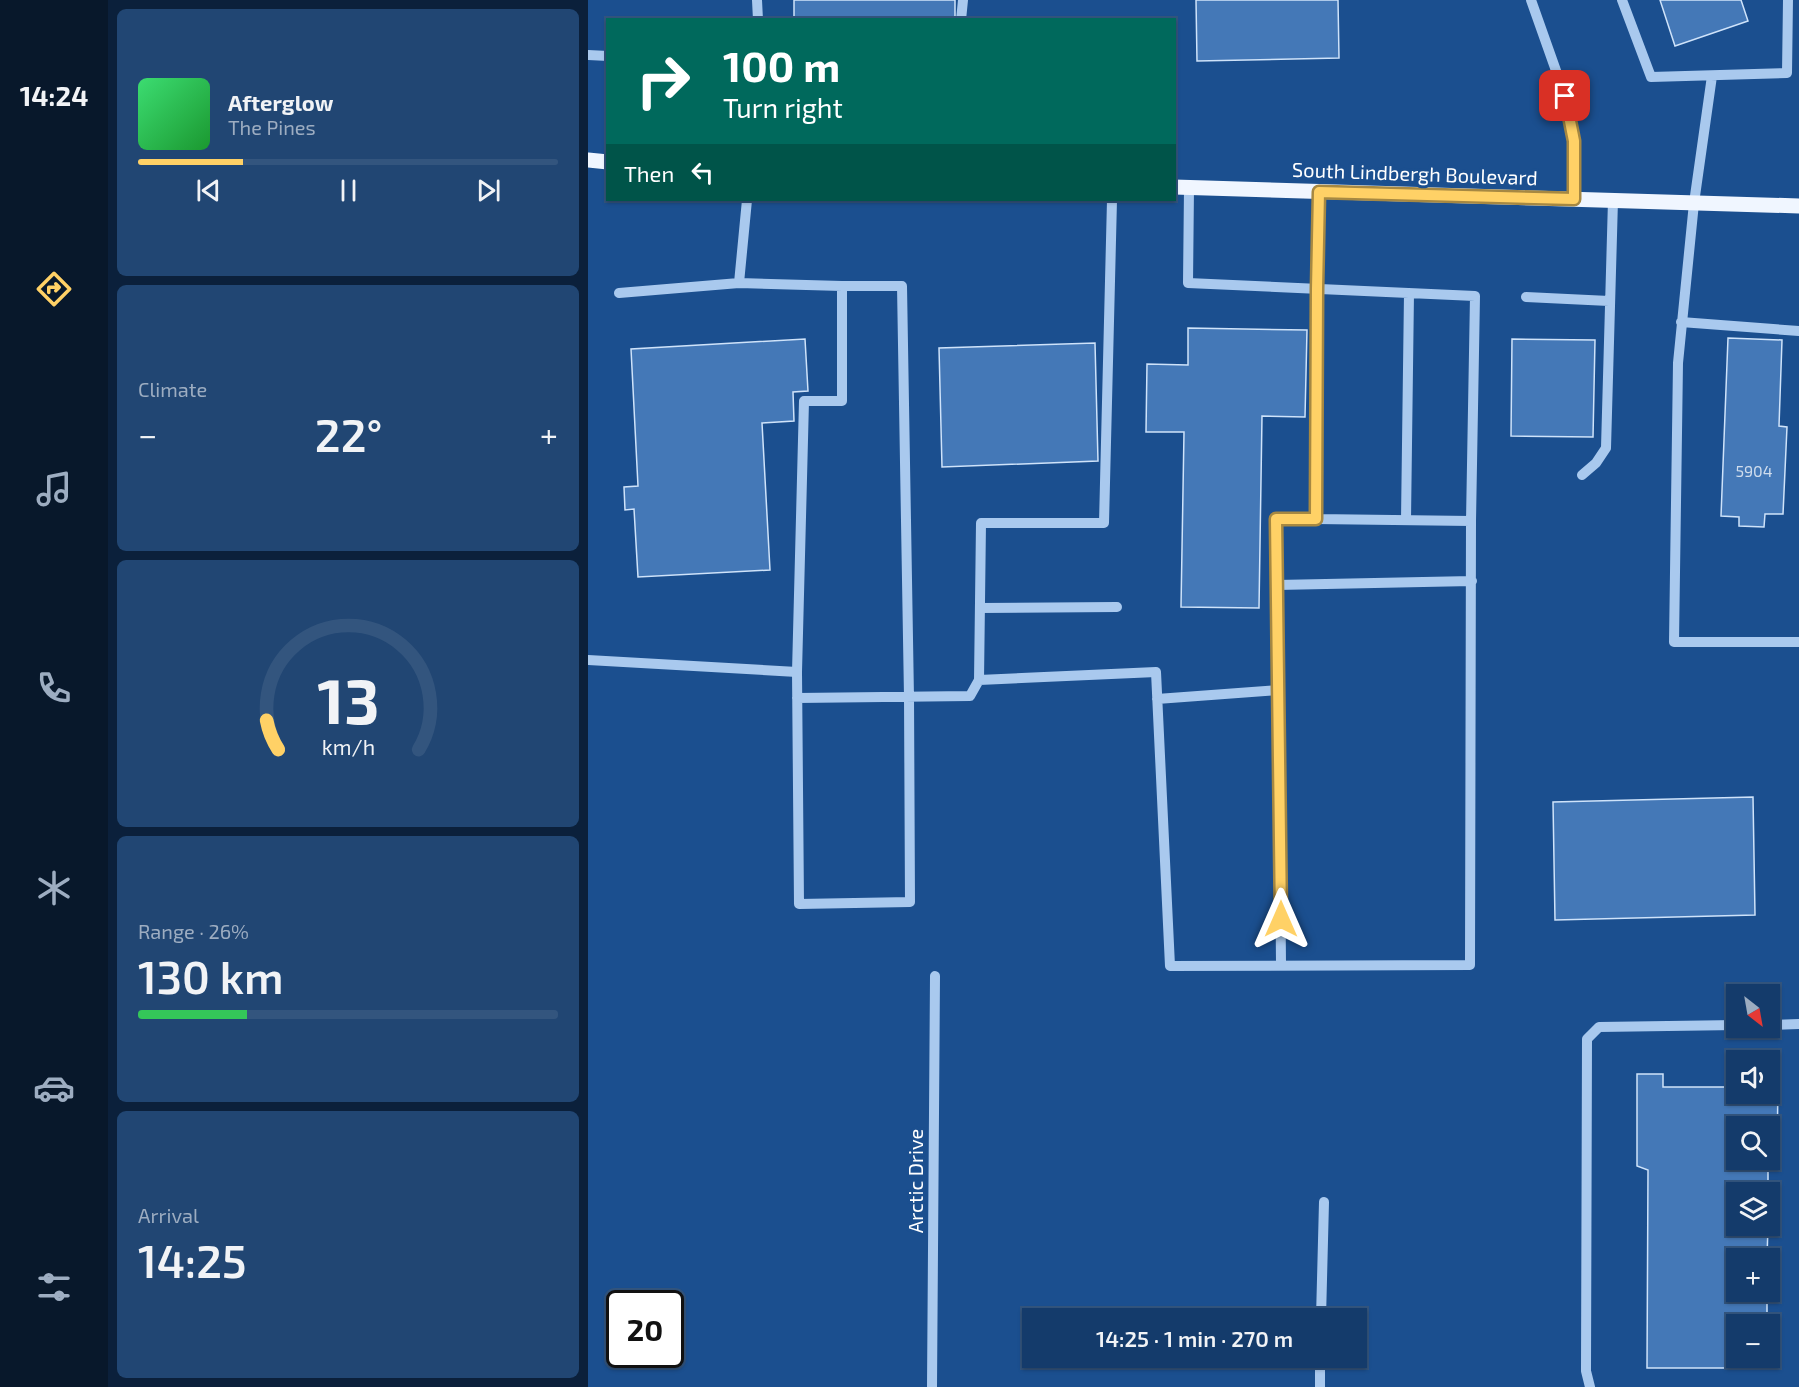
<!DOCTYPE html>
<html lang="en">
<head>
<meta charset="utf-8">
<style>
	:root { --surface:#143b6b; --page:#214673; --text:#f1f3f6; --muted:#9dadc1; --line:#33557e; --accent:#ffd166 }
	body { margin:0; font-family:"Exo 2",sans-serif; background:var(--page); color:var(--text); height:100vh; display:flex; flex-direction:column; font-size:22px; white-space:nowrap }
	* { box-sizing:border-box; margin:0 }
	p { font-size:20px; color:var(--muted) }
	.icon { flex:none; width:33px; height:33px; fill:none; stroke:currentColor; stroke-width:2; stroke-linecap:round; stroke-linejoin:round }
	.map { position:relative; flex:1; overflow:hidden }
	.side { display:flex; flex-direction:column; gap:9px; padding:9px; background:#0b203b; width:480px }
	.side>* { flex:none }
	.top-card { position:absolute; left:18px; top:18px; width:570px; height:183px; border-radius:0px; box-shadow:0 2px 4px #0004,0 0 0 2px var(--line); background:#00695c; color:#fff; overflow:hidden }
	.needle { width:39px; rotate:149deg }
	.buttons { position:absolute; left:1138px; top:984px; display:grid; gap:12px }
	.buttons a { display:grid; place-items:center; width:54px; height:54px; border-radius:0px; background:var(--surface); box-shadow:0 2px 4px #0004,0 0 0 2px var(--line); font-size:30px }
	.speed { position:absolute; left:18px; top:1290px; display:flex; gap:12px; font-size:30px; font-weight:700; text-align:center }
	.speed>* { display:grid; place-content:center; width:78px; height:78px; border-radius:50%; background:var(--surface); box-shadow:0 2px 4px #0004,0 0 0 2px var(--line); line-height:1 }
	.speed .limit { border:3px solid #111; border-radius:9px; background:#fff; color:#111 }
	.pin { position:absolute; display:grid; place-items:center; width:51px; height:51px; color:#fff; margin:-26px; border-radius:12px; box-shadow:0 3px 9px #0006 }
	.me { position:absolute; width:66px; margin:-33px; rotate:0deg; stroke-linejoin:round; filter:drop-shadow(0 0 4px #0008) }
	.turn { display:flex; align-items:center; gap:21px; height:126px; padding:0 18px; font-size:27px }
	.turn .icon { width:78px; height:78px; stroke-width:2.5 }
	.turn b { display:block; font-size:42px; line-height:51px }
	.then { display:flex; align-items:center; height:57px; padding:0 18px; background:#0003; gap:12px; font-size:22px }
	.big { font-size:45px; font-weight:600; line-height:1.1 }
	.side .card { flex:1; display:flex; flex-direction:column; justify-content:center; gap:9px; min-width:0; padding:0 21px; border-radius:9px; background:var(--page) }
	.side .dial { align-items:center; gap:0 }
	.dial svg { height:156px; overflow:visible; fill:none; stroke:var(--line); stroke-width:7; stroke-linecap:round; text-anchor:middle }
	.dial text { fill:var(--text); stroke:none }
	.song { display:flex; align-items:center; gap:18px }
	.cover { width:72px; height:72px; border-radius:9px; background:linear-gradient(135deg,hsl(140 70% 55%),hsl(130 70% 35%)) }
	.played { height:6px; border-radius:3px; background:linear-gradient(90deg,var(--accent) 25%,var(--line) 25%) }
	.keys { display:flex; justify-content:space-around; direction:ltr }
	.heat { display:flex; justify-content:space-between; align-items:center; font-size:33px; direction:ltr }
	.charge { height:9px; border-radius:4px; background:linear-gradient(90deg,#34c759 26%,var(--line) 0) }
	.trip { position:absolute; left:434px; top:1308px; width:345px; height:60px; border-radius:0px; background:var(--surface); box-shadow:0 2px 4px #0004,0 0 0 2px var(--line); font-weight:600; line-height:60px; text-align:center }
	main { display:flex; flex:1; min-height:0 }
	.menu { display:flex; flex-direction:column; width:108px; justify-content:space-around; align-items:center; background:#08182b; color:var(--muted) }
	.menu .icon { width:42px; height:42px }
	.menu .selected { color:var(--accent) }
	.menu b { font-size:27px; color:var(--text) }
	.map>svg:first-child { display:block }
	.building { fill:#4478b7; stroke:#cfe3fa; stroke-width:1.5; fill-rule:evenodd }
	.lines { fill:none; stroke-linecap:round; stroke-linejoin:round }
	.minor { stroke:#a9c9ee; stroke-width:10 }
	.major { stroke:#f0f6ff; stroke-width:15 }
	.route-casing { stroke:#a68842; stroke-width:15 }
	.route { stroke:#ffd166; stroke-width:10 }
	.labels { text-anchor:middle; dominant-baseline:central; stroke-width:6; stroke-linejoin:round; paint-order:stroke }
	.number-label { font-size:16px; fill:#d0dded }
	.street-label { font-size:20px; fill:#fff; stroke:#1b4f8f }
</style>
</head>
<body>
<main>
<nav class="menu">
<b>14:24</b>
<svg class="icon selected" aria-label="directions" viewBox="0 0 24 24"><path d="M12 3l9 9-9 9-9-9zM9 14v-3h6M13 9l2 2-2 2"/></svg>
<svg class="icon" aria-label="music" viewBox="0 0 24 24"><path d="M9 18V5l10-2v13"/><circle cx="6" cy="18" r="3"/><circle cx="16" cy="16" r="3"/></svg>
<svg class="icon" aria-label="phone" viewBox="0 0 24 24"><path d="M5 4h4l2 5-3 2q2 4 5 5l2-3 5 2v4C11 20 4 13 5 4z"/></svg>
<svg class="icon" aria-label="climate" viewBox="0 0 24 24"><path d="M12 3v18M4 7l16 10M4 17L20 7"/></svg>
<svg class="icon" aria-label="car" viewBox="0 0 24 24"><path d="M5 17H2v-5l4-1 3-4h7l3 4 3 1v5h-3M9 17h6M6 11h13"/><circle cx="7" cy="17" r="2"/><circle cx="17" cy="17" r="2"/></svg>
<svg class="icon" aria-label="filters" viewBox="0 0 24 24"><path d="M4 7h16M4 17h16"/><circle cx="9" cy="7" r="2"/><circle cx="15" cy="17" r="2"/></svg>
</nav>
<section class="side">
<div class="card">
<div class="song"><i class="cover"></i><div><b>Afterglow</b><p>The Pines</p></div></div>
<div class="played"></div>
<div class="keys"><svg class="icon" aria-label="previous" viewBox="0 0 24 24"><path d="M18 5L8 12l10 7zM5 5v14"/></svg><svg class="icon" aria-label="pause" viewBox="0 0 24 24"><path d="M8 5v14M16 5v14"/></svg><svg class="icon" aria-label="next" viewBox="0 0 24 24"><path d="M6 5l10 7-10 7zM19 5v14"/></svg></div>
</div>
<div class="card"><p>Climate</p>
<div class="heat"><a>−</a><b class="big">22°</b><a>+</a></div>
</div>
<div class="card dial"><svg viewBox="0 0 100 80">
<path d="M14 69A42 42 0 1 1 86 69"/>
<path d="M14 69A42 42 0 0 1 8 54" stroke="#ffd166"/>
<text x="50" y="56" font-size="32" font-weight="700">13</text>
<text x="50" y="72" font-size="11">km/h</text>
</svg></div>
<div class="card"><p>Range · 26%</p><b class="big">130 km</b><div class="charge"></div></div>
<div class="card"><p>Arrival</p><b class="big">14:25</b></div>
</section>
<div class="map">
<svg width="1211" height="1387" viewBox="0 0 1211 1387">
	<rect width="100%" height="100%" fill="#1b4f8f"/>
	<!-- building -->
	<path class="building" d="M 206,0 L 367,0 L 367,20 L 206,20 Z
		M 608,0 L 750,0 L 751,58 L 609,61 Z
		M 1072,0 L 1153,0 L 1160,21 L 1087,46 Z
		M 600,328 L 719,330 L 717,417 L 674,416 L 671,608 L 593,607 L 596,432 L 558,432 L 559,364 L 600,365 Z
		M 1140,338 L 1194,340 L 1191,426 L 1199,427 L 1195,514 L 1177,514 L 1176,527 L 1151,526 L 1151,517 L 1133,516 Z
		M 217,339 L 220,391 L 205,392 L 206,421 L 174,423 L 182,570 L 50,577 L 46,509 L 37,510 L 36,487 L 50,486 L 43,349 Z
		M 924,339 L 1007,340 L 1005,437 L 923,436 Z
		M 507,343 L 510,461 L 354,467 L 351,348 Z
		M 1165,797 L 1167,915 L 967,920 L 965,802 Z
		M 1049,1074 L 1075,1074 L 1075,1087 L 1149,1087 L 1149,1094 L 1182,1094 L 1182,1075 L 1190,1075 L 1189,1170 L 1180,1170 L 1180,1192 L 1149,1192 L 1149,1226 L 1180,1226 L 1179,1258 L 1149,1258 L 1149,1292 L 1179,1292 L 1179,1324 L 1149,1324 L 1149,1358 L 1179,1358 L 1179,1368 L 1059,1368 L 1060,1170 L 1049,1166 ZM 1149,1126 L 1182,1126 L 1182,1160 L 1149,1160 Z"/>
	<g class="lines">
		<!-- minor -->
		<path class="minor" d="M 169,0 L 170,20
			M 943,0 L 977,96 L 985,141 L 986,199
			M 1034,0 L 1063,77 L 1199,73 L 1200,0
			M 373,20 L 375,0
			M 0,55 L 20,56
			M 1124,76 L 1106,203 L 1090,363 L 1086,642 L 1211,642
			M 731,192 L 729,289 L 728,519 L 883,521
			M 151,283 L 159,200
			M 938,297 L 1021,301
			M 1093,322 L 1211,331
			M 994,475 L 1008,463 L 1018,448 L 1025,200
			M 818,520 L 821,293
			M 689,585 L 884,581
			M 392,608 L 529,607
			M 0,660 L 209,672 L 216,401 L 254,401 L 254,286 L 151,283 L 31,293
			M 209,672 L 211,904 L 322,902 L 321,697 L 314,286 L 254,286
			M 391,680 L 393,523 L 516,523 L 524,200
			M 209,698 L 382,696 L 391,680 L 568,672 L 582,966 L 882,965 L 883,521 L 887,296 L 600,283 L 601,188
			M 569,699 L 690,690
			M 693,964 L 689,519 L 728,519
			M 1182,1025 L 1211,1024
			M 733,1318 L 736,1202
			M 344,1387 L 347,976
			M 732,1387 L 732,1358
			M 1002,1387 L 998,1371 L 999,1039 L 1011,1027 L 1149,1025"/>
		<!-- major -->
		<path class="major" d="M 0,160 L 20,162
			M 586,187 L 1211,206"/>
	</g>
	<g class="lines">
		<!-- route casing -->
		<g class="route-casing">
			<path id="route" d="M 693,919 L 688,519 L 728,519 L 729,289 L 731,192 L 986,199 L 986,141 L 977,96"/>
		</g>
		<!-- route -->
		<use href="#route" class="route"/>
	</g>
	<g class="labels">
		<!-- number labels -->
		<g class="number-label">
			<text x="1166" y="470">5904</text>
		</g>
		<!-- street labels -->
		<g class="street-label">
			<text transform="translate(827 173) rotate(2)">South Lindbergh Boulevard</text>
			<text transform="translate(327 1181) rotate(-90)">Arctic Drive</text>
		</g>
	</g>
</svg>
<div class="buttons">
<a><svg class="needle" viewBox="-14 -14 28 28"><path d="M0-13l5 13h-10z" fill="#e53935"/><path d="M0 13l5-13h-10z" fill="#9dadc1"/></svg></a>
<a><svg class="icon" aria-label="sound" viewBox="0 0 24 24"><path d="M4 9h4l5-4v14l-5-4H4zM17 9q2 3 0 6"/></svg></a>
<a><svg class="icon" aria-label="search" viewBox="0 0 24 24"><circle cx="10" cy="10" r="6"/><path d="M15 15l6 6"/></svg></a>
<a><svg class="icon" aria-label="layers" viewBox="0 0 24 24"><path d="M12 4l9 5-9 5-9-5zM3 14l9 5 9-5"/></svg></a>
<a>+</a>
<a>−</a>
</div>
<div class="speed"><div class="limit">20</div></div>
<div class="pin" style="left:977px;top:96px;background:#d93025"><svg class="icon" aria-label="arrive" viewBox="0 0 24 24"><path d="M6 21V4h12l-3 4 3 4H6"/></svg></div>
<svg class="me" style="left:693px;top:919px" viewBox="-20 -20 40 40"><path d="M0-17L14 15 0 8-14 15z" fill="#ffd166" stroke="#fff" stroke-width="4"/></svg>
<div class="trip">14:25 · 1 min · 270 m</div>
<div class="top-card">
<div class="turn"><svg class="icon" aria-label="right" viewBox="0 0 24 24"><path d="M7 20v-9h11M14 6l5 5-5 5"/></svg><div><b>100 m</b>Turn right</div></div>
<div class="then">Then<svg class="icon" aria-label="left" viewBox="0 0 24 24"><path d="M17 20v-9H6M10 6l-5 5 5 5"/></svg></div>
</div>
</div>
</main>
</body>
</html>
